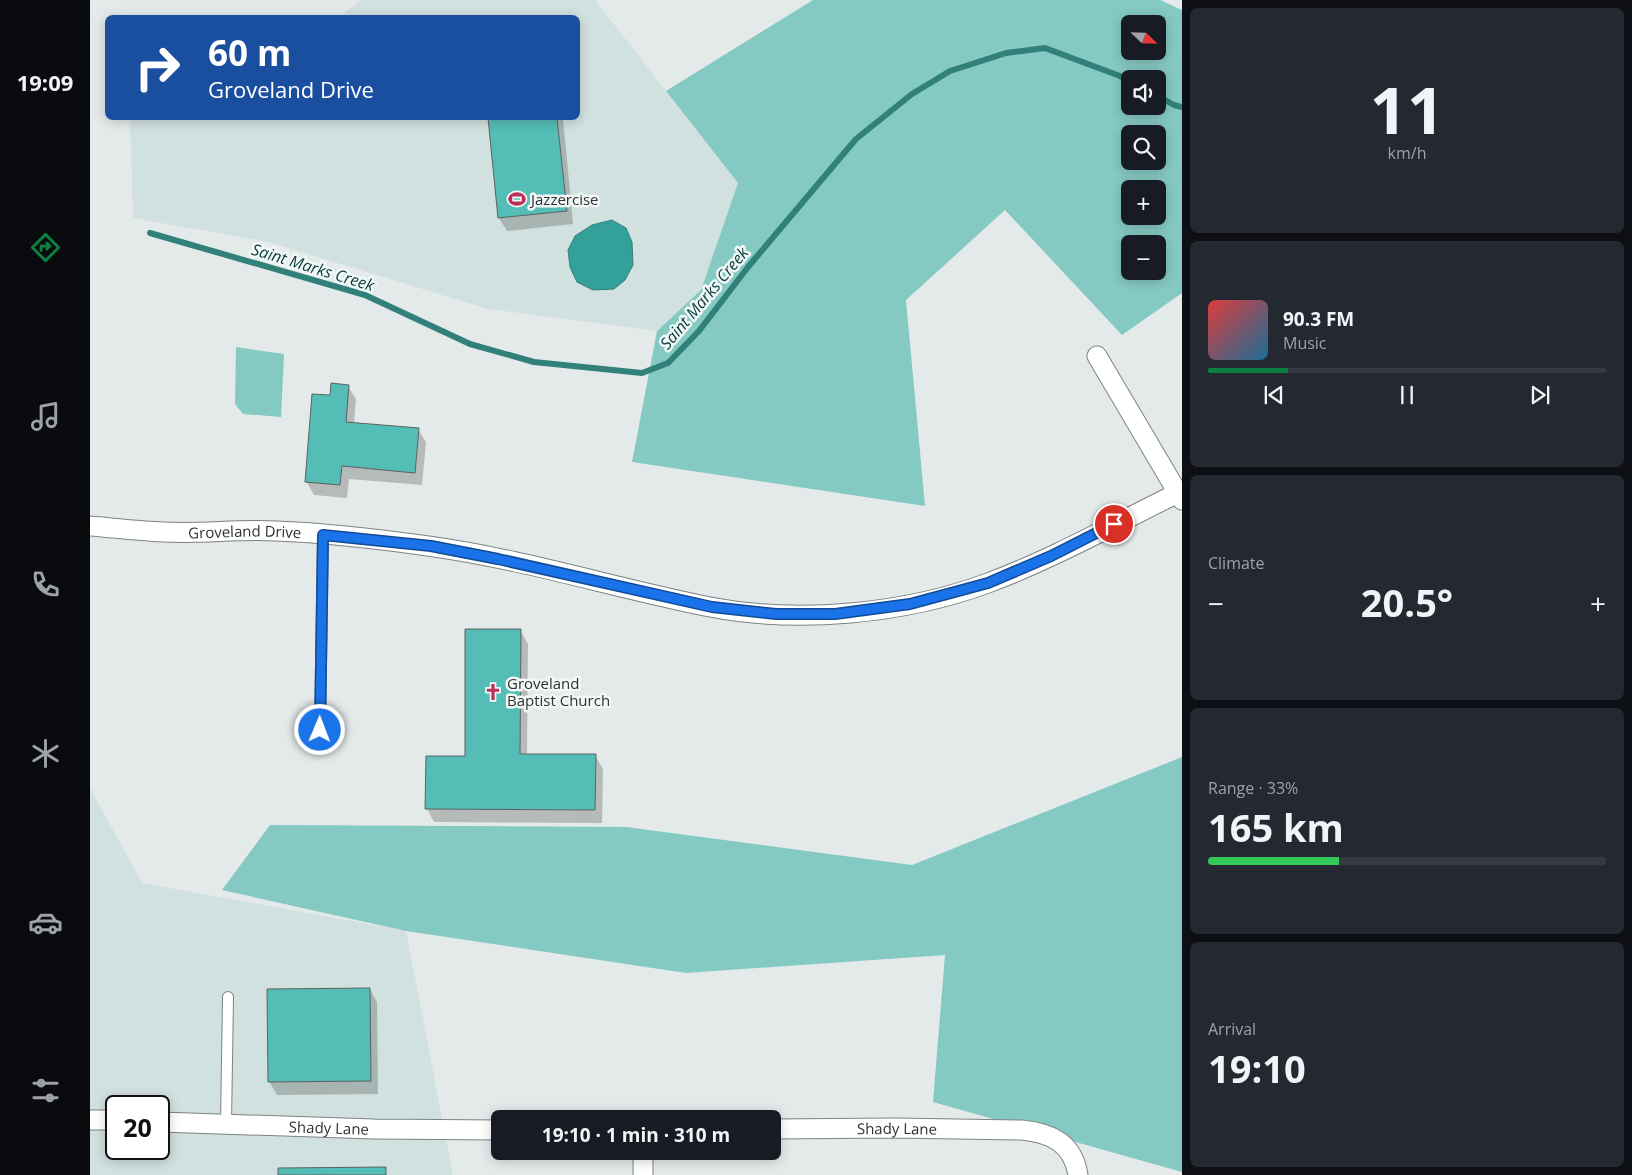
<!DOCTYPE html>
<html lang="en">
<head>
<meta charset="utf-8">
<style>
	:root { --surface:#171b24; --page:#242831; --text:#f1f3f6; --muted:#9ea1a6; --line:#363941; --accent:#0b8043 }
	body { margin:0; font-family:"Open Sans",sans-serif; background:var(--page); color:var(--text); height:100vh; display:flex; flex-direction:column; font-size:19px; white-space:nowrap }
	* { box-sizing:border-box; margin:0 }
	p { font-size:16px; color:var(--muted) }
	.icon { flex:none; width:28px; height:28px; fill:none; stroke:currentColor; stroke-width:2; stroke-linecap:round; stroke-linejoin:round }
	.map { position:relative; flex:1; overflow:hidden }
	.drawer { display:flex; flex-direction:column; gap:8px; padding:8px; background:#0d0f14; width:450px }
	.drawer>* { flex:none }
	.hud { position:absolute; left:15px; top:15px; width:475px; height:105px; border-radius:8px; box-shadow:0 2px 12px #0003; background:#1a4fa0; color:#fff; overflow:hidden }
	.needle { width:32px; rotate:113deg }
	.fabs { position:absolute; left:1031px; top:15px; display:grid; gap:10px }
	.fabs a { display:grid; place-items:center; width:45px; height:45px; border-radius:8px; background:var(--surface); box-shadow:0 2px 12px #0003; font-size:25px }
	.speed { position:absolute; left:15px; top:1095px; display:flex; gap:10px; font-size:25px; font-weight:700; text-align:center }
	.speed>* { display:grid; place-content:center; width:65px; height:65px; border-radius:50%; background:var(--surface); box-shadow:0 2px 12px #0003; line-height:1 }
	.speed .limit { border:2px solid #111; border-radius:8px; background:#fff; color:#111 }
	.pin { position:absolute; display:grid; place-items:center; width:42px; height:42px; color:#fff; margin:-21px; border:2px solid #fff; border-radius:50%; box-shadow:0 1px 5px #0007 }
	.me { position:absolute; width:55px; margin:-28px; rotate:1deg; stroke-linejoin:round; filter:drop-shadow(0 0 4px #0008) }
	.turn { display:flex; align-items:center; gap:18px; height:105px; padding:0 20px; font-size:22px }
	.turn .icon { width:65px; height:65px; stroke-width:2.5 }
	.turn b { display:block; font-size:35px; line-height:42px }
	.big { font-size:38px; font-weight:700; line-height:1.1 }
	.drawer .tile { flex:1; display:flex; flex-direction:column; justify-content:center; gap:8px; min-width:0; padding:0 18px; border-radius:8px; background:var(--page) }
	.drawer .dial { align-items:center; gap:0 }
	.dial b { font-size:65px; line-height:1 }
	.song { display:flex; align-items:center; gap:15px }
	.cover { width:60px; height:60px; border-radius:8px; background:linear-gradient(135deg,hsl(0 70% 55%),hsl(200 70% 35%)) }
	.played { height:5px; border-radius:2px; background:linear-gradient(90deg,var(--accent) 20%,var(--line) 20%) }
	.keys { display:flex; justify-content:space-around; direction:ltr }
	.heat { display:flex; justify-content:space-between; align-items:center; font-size:28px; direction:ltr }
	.charge { height:8px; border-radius:4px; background:linear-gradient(90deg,#34c759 33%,var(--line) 0) }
	.trip { position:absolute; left:401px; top:1110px; width:290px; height:50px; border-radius:8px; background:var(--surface); box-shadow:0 2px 12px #0003; font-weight:700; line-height:50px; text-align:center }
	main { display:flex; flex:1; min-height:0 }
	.dock { display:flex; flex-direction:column; width:90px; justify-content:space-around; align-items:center; background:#090b0e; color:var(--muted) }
	.dock .icon { width:35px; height:35px }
	.dock .current { color:var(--accent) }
	.dock b { font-size:22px; color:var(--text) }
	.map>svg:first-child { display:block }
	.built { fill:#d1e1df; fill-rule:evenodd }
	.green { fill:#85c9c3; fill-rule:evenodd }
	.water { fill:#33a19a; stroke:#32807a }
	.shadow { fill:#0003 }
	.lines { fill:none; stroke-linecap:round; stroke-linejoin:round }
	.stream { stroke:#32807a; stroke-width:6 }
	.building { fill:#54bdb5; stroke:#5d6362 }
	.service-casing { stroke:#7d8382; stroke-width:12 }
	.minor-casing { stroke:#7d8382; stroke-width:21 }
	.service { stroke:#fff; stroke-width:10 }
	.minor { stroke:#fff; stroke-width:19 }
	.route-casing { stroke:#114b97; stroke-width:12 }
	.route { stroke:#1a73e8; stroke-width:9 }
	.labels { text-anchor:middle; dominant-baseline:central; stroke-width:5; stroke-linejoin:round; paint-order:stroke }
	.poi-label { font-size:15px; fill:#2f3231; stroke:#f1f8f7; text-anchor:start }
	.street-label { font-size:15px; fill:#2f3231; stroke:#f1f8f7 }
	.water-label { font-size:16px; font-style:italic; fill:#083b38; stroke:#f1f8f7 }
</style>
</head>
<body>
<main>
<nav class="dock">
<b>19:09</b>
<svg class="icon current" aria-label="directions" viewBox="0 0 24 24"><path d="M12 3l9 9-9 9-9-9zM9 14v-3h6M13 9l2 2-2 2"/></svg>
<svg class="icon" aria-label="music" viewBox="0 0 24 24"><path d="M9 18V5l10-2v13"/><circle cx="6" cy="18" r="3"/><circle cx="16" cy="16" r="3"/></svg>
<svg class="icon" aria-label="phone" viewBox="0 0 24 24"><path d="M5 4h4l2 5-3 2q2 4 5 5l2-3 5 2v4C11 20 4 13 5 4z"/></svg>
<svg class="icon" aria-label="climate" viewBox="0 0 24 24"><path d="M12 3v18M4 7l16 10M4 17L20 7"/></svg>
<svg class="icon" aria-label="car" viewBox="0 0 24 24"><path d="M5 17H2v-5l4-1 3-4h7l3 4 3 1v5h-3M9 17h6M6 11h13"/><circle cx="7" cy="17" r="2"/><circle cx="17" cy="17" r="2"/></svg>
<svg class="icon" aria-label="filters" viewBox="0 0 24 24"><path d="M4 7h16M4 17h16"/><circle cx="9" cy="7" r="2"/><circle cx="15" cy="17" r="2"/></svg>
</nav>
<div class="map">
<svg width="1092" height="1175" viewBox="0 0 1092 1175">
	<rect width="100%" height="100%" fill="#e4eae9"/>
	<!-- built -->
	<path class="built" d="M 271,0 L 505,0 L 648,183 L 611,290 L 567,331 L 398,309 L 179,242 L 43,218 L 40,118 L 488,118 L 488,18 L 250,17 Z
		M 0,788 L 52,883 L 316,931 L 363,1175 L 0,1175 ZM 26,1106 L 69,1106 L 69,1149 L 26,1149 Z"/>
	<!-- green -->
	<path class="green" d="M 723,0 L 1070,0 L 1092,10 L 1092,293 L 1032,335 L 915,210 L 816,300 L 835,506 L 542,462 L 567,331 L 611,290 L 648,183 L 576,91 ZM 1040,24 L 1068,24 L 1068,51 L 1040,51 ZM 1040,79 L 1068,79 L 1068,106 L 1040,106 ZM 1040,134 L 1068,134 L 1068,161 L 1040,161 ZM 1040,189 L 1068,189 L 1068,216 L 1040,216 ZM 1040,244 L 1068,244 L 1068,271 L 1040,271 Z
		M 146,347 L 194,354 L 191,417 L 153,414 L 145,404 Z
		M 1092,757 L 1092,1172 L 843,1102 L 855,955 L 596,973 L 316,931 L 132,890 L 180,825 L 536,827 L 822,865 Z"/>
	<!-- water -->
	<path class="water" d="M 522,220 L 536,228 L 542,242 L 543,265 L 535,280 L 524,289 L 503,290 L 487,282 L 480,267 L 478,250 L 485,236 L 502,225 Z"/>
	<!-- shadow -->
	<path class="shadow" d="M 399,118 L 473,118 L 483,224 L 417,231 L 409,218 Z
		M 258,386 L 266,399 L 264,424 L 328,429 L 336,442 L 332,485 L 259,479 L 257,498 L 224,495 L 216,481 L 241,397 Z
		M 430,630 L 438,644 L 437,755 L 505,755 L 513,769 L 512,823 L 344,822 L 337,809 L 376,757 Z
		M 280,989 L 287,1002 L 288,1094 L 187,1095 L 179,1081 Z"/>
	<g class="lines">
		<!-- stream -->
		<path class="stream" d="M 1068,96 L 1084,105 L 1092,107
			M 60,233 L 275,295 L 380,344 L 444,362 L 552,373 L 578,363 L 609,331 L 658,267 L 766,139 L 822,94 L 860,71 L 916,53 L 955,48 L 1030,76 L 1040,81"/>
	</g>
	<!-- building -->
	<path class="building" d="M 398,118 L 467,118 L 477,211 L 408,218 Z
		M 241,383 L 259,385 L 256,422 L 329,428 L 325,473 L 252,466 L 250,485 L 215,482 L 222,394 L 240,395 Z
		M 375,629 L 431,629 L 430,754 L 506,754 L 505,810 L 335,809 L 336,756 L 375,756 Z
		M 280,988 L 281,1081 L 178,1082 L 177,989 Z
		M 296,1167 L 296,1175 L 188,1175 L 188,1168 Z"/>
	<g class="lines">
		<!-- service casing -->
		<g class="service-casing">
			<path id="service" d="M 230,730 L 233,535
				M 136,1124 L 138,997"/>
		</g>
		<!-- minor casing -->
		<g class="minor-casing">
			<g id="minor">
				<path d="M 1007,356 L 1092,500"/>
				<path id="s1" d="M 0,526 C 24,528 49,531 73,532 C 111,534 149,529 186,531 C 237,533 288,539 338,546 C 433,559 525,588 620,607 C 708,624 814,614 898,583 C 965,558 1028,522 1092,491"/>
				<path d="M 0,1120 L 26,1120"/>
				<path id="s2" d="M 69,1122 L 284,1129 L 410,1130"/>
				<path id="s3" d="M 682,1129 L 805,1128 L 932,1130 C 961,1133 983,1143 988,1175"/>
				<path d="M 553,1151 L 553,1175"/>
			</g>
		</g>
		<!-- service -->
		<use href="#service" class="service"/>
		<!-- minor -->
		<use href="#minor" class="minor"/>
	</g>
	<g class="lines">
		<!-- route casing -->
		<g class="route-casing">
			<path id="route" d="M 230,730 L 233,535 L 341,546 L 408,559 L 622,607 L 686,614 L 745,614 L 820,604 L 898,583 L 961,556 L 1024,524"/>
		</g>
		<!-- route -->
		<use href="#route" class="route"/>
	</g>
	<!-- icons -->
	<defs>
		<g id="stadium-bare" transform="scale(1.35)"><path d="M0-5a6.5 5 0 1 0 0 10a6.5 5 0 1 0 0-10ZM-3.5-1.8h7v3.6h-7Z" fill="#bd2e58" stroke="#f1f8f7" stroke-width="2.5" paint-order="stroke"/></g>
		<g id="church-bare" transform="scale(1.35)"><path d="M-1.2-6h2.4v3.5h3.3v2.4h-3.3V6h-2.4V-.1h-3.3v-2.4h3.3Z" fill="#bd2e58" stroke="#f1f8f7" stroke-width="2.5" paint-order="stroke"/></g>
	</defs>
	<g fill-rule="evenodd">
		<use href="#stadium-bare" x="427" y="199"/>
		<use href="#church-bare" x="403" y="692"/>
	</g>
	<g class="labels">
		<!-- poi labels -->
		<g class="poi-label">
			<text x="441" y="199">Jazzercise</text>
			<text x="417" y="683">Groveland<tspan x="417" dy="17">Baptist Church</tspan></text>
		</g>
		<!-- street labels -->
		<g class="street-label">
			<text stroke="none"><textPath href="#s1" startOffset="155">Groveland Drive</textPath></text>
			<text stroke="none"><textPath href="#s2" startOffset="170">Shady Lane</textPath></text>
			<text stroke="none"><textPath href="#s3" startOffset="125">Shady Lane</textPath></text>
		</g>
		<!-- water labels -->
		<g class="water-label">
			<text transform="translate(223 267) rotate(17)">Saint Marks Creek</text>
			<text transform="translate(614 298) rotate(-50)">Saint Marks Creek</text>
		</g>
	</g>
</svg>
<div class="fabs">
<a><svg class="needle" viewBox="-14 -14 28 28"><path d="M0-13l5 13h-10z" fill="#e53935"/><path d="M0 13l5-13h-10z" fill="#9ea1a6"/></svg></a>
<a><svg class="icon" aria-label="sound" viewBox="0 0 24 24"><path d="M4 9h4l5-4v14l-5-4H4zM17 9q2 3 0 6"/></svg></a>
<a><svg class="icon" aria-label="search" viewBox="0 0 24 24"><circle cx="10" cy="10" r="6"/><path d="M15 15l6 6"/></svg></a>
<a>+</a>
<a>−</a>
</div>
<div class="speed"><div class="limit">20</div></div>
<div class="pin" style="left:1024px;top:524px;background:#d93025"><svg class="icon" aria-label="arrive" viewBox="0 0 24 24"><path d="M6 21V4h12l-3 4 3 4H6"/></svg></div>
<svg class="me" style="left:230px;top:730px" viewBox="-20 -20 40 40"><circle r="17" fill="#1a73e8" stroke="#fff" stroke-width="3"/><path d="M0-11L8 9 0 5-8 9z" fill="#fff"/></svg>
<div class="trip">19:10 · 1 min · 310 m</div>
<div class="hud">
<div class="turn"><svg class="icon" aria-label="right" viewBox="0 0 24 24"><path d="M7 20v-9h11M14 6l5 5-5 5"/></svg><div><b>60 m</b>Groveland Drive</div></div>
</div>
</div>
<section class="drawer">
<div class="tile dial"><b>11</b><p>km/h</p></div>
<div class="tile">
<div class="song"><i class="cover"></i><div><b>90.3 FM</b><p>Music</p></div></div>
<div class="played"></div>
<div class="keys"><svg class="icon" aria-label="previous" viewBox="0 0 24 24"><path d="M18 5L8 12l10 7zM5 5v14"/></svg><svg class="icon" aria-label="pause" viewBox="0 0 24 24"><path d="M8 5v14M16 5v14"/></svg><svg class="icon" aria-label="next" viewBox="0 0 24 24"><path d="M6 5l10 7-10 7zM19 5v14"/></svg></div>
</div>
<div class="tile"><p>Climate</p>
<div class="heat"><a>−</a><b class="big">20.5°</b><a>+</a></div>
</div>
<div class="tile"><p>Range · 33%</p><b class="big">165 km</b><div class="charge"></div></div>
<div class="tile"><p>Arrival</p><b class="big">19:10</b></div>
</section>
</main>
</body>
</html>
